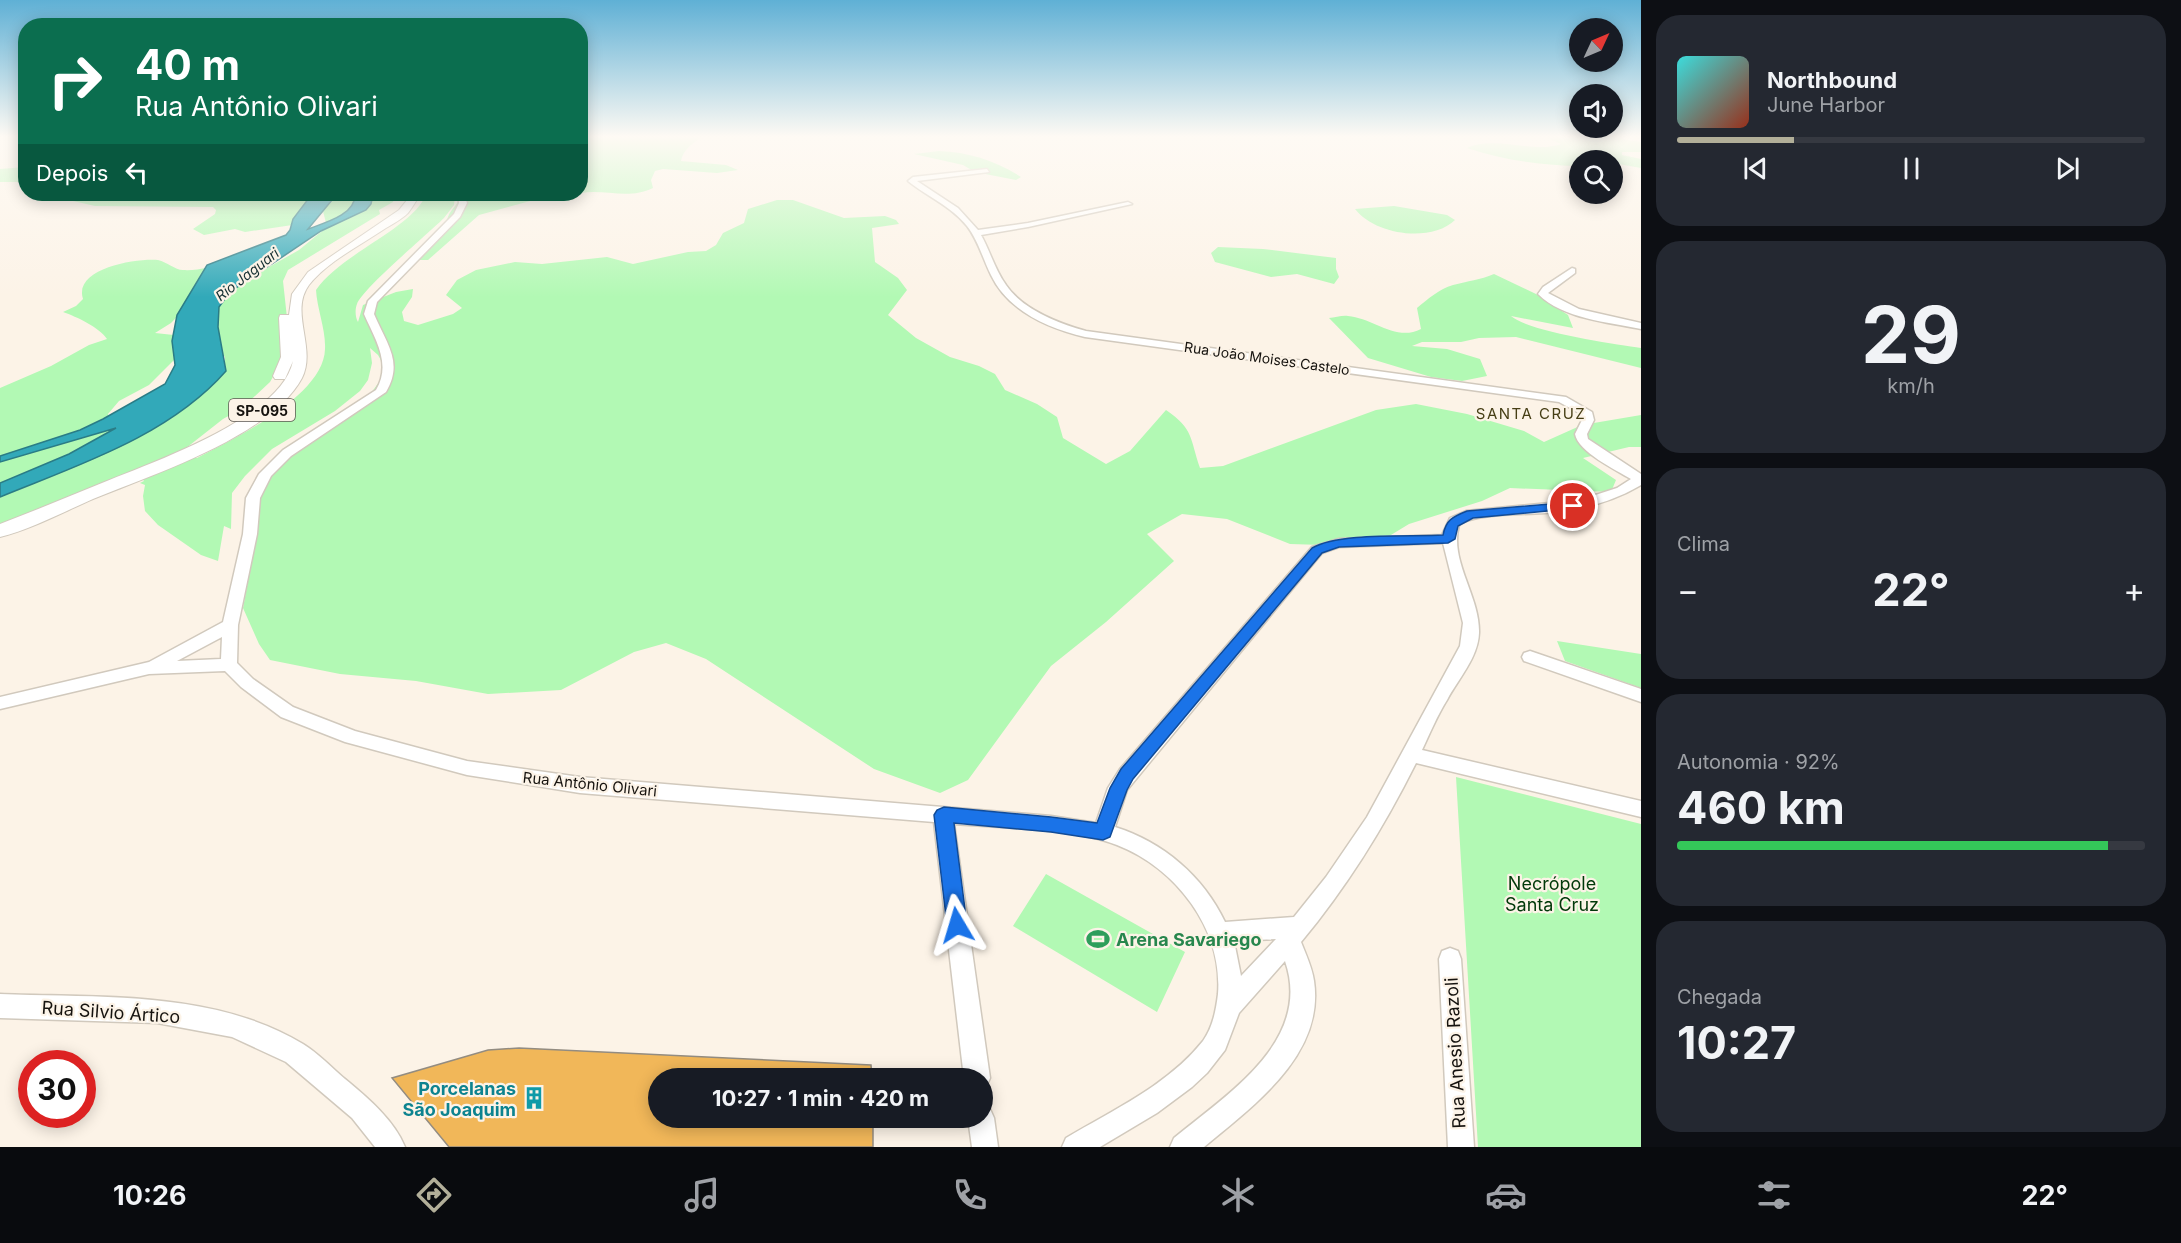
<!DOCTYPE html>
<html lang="pt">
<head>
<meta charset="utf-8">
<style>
	:root { --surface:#171b24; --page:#242831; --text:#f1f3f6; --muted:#9ea1a6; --line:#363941; --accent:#b2af99 }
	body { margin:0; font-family:Inter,sans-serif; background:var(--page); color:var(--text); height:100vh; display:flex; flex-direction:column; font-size:22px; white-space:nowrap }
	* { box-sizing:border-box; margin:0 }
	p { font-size:20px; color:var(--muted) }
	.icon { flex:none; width:33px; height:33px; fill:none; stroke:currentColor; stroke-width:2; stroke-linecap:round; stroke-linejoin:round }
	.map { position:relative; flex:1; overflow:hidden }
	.drawer { display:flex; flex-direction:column; gap:15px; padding:15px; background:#0d0f14; width:540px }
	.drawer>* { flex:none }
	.banner { position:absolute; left:18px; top:18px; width:570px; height:183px; border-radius:24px; box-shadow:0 3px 15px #0003; background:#0b6e4f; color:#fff; overflow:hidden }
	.needle { width:39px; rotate:46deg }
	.controls { position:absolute; left:1569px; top:18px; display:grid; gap:12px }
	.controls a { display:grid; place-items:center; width:54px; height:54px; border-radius:50%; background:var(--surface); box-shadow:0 3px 15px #0003; font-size:30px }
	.speed { position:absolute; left:18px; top:1050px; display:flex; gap:12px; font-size:30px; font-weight:700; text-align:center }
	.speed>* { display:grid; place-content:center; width:78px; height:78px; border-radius:50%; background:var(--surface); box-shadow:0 3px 15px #0003; line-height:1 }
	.speed .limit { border:9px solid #d22; background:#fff; color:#111 }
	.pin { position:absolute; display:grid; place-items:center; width:51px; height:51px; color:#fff; margin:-26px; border:3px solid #fff; border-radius:50%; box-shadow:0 2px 6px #0007 }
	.me { position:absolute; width:66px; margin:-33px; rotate:353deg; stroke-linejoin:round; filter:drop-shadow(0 0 4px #0008) }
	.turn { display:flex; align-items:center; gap:21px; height:126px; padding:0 18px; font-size:27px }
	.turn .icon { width:78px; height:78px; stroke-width:2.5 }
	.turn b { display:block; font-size:42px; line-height:51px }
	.then { display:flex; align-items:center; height:57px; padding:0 18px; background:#0003; gap:12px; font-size:22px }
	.big { font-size:45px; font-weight:700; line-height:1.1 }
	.drawer .widget { flex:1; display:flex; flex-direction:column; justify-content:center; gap:9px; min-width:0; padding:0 21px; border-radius:24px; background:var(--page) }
	.drawer .dial { align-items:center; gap:0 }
	.dial b { font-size:78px; line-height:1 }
	.song { display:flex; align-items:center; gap:18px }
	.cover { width:72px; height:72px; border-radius:9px; background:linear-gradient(135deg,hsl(180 70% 55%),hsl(10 70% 35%)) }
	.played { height:6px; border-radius:3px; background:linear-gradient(90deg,var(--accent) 25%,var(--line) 25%) }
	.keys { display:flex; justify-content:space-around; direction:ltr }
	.heat { display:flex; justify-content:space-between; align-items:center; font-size:33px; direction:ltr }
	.charge { height:9px; border-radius:4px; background:linear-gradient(90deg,#34c759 92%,var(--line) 0) }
	.trip { position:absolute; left:648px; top:1068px; width:345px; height:60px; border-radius:30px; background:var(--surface); box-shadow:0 3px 15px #0003; font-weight:700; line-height:60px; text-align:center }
	.dock { display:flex; height:96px; justify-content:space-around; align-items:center; background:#090b0e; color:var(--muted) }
	.dock .icon { width:42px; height:42px }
	.dock .selected { color:var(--accent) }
	.dock b { font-size:27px; color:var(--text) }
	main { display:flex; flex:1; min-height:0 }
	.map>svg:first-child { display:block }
	.green { fill:#b2f9b4 }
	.water { fill:#32a9b9; stroke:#2a7c86; stroke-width:1.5 }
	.building { fill:#f1b759; stroke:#938c81; stroke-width:1.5 }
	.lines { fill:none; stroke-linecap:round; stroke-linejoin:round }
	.minor-casing { stroke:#d1c9bd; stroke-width:3 }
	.major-casing { stroke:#d1c9bd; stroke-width:2 }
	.minor { fill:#fff; fill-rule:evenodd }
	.major { fill:#fff; fill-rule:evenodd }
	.route { fill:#1a73e8; stroke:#114b97; stroke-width:1.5 }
	.labels { text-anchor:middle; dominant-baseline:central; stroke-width:4.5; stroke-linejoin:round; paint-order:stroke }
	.far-water-label { font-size:14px; font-style:italic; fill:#163033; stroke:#fcf3e7 }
	.far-street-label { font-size:14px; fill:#16130f; stroke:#fcf3e7 }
	.shield { fill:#fcf3e7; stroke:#5b5650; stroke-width:1.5 }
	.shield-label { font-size:14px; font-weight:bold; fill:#16130f }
	.far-quarter-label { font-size:15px; letter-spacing:1.5px; fill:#463e15; stroke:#fcf3e7 }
	.street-label { font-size:15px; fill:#16130f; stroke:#fcf3e7 }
	.near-park-label { font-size:18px; fill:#003909; stroke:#fcf3e7 }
	.near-leisure-label { font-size:18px; font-weight:bold; fill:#27864d; stroke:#fcf3e7; text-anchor:start }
	.near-street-label { font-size:18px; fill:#16130f; stroke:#fcf3e7 }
	.near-culture-label { font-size:18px; font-weight:bold; fill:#0d838f; stroke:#fcf3e7; text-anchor:end }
</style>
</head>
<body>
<main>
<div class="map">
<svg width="1641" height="1147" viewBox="0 0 1641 1147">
	<rect width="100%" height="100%" fill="#fcf3e7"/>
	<!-- green -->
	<path class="green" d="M 581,136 L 704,136 C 694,142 683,149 681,161 L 726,165 L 738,170 L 717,173 L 663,169 L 655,171 L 651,180 L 653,188 C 629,200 605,189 581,193 Z
		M 1543,136 L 1601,136 L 1641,142 L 1641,152 L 1622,152 L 1622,155 L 1641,159 L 1641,168 L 1613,163 L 1612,160 L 1580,160 L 1579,165 L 1576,166 C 1539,165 1503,160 1467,148 C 1494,135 1535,154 1561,144 Z
		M 939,151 C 969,152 996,161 1021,177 L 1016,180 L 975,172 L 963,165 L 914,154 Z
		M 25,167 L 25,182 L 0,182 L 0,169 Z
		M 107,194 L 310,194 L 299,224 L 245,232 L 235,229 L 204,235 L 193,229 L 215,214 L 216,210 L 213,207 L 95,206 L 73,201 Z
		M 333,194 L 395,194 L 393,202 L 379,210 L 380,214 L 288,270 L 283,281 L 288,327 L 278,368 L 270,382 L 241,409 L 223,419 L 181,452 L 197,458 C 233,439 324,396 325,349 C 326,330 317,309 316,290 C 340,254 415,227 426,194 L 453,194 L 455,196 L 454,205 L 444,218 C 429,233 362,289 357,304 C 355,309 355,317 358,322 L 363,305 L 396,292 L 413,289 L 412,297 L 402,312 L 404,321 L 418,325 L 453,314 L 462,308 L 446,295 L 457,280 L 476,270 L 515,262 L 542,264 L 607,257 L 633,264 L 688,252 L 706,251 L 716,245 L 723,233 L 744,223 L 748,209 L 777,200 L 793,200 L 844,218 L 885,216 L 896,220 L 899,224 L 872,228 L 875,262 L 898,278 L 907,290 L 888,315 L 916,338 L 950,357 L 979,366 L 995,374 L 1005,390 L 1037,404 L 1057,417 L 1063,438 L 1106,464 L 1130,451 L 1166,410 C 1194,429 1190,439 1200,468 L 1223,466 L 1376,410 L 1416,404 L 1467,414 L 1524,431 L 1544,442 L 1582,425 L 1641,415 L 1641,447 L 1629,447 L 1583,458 L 1616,480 L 1611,492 L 1510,488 L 1482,501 L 1409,524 L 1386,538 L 1355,546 L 1290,544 L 1227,519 L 1182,514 L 1147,534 L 1174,561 L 1106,622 L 1051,666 L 968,780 L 940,793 L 874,769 L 706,659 L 666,643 L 634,652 L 561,690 L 488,694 L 416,681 L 340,674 L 270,660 L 259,644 L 243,608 L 259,522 L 256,499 L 276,462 L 369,396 L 387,371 L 378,355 L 370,348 L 372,363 L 368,380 L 360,391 L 335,411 L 272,449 L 245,476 L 232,493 L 231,529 L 224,526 L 218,561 L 201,555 L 158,525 L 145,511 L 143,496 L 145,485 L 140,483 L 144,481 L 138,472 L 0,527 L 0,388 L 51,366 L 89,345 L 107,339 C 99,327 77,317 63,312 L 76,306 L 83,299 C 73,268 137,258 158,260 C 167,262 175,270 183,270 C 198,271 214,266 229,263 L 171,323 L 155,333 L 183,336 L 181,353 L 149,385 L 119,401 L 108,414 L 110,422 L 225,369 L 225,357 L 211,340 L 218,303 L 239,284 L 299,250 L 327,227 L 322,207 Z
		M 460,194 L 576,194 L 534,200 L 479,215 L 428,260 L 414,260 L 447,221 C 448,210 461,204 460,194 Z
		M 1394,206 L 1447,215 L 1455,220 C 1431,243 1375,235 1355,209 Z
		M 1218,247 L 1263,249 L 1336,258 L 1336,269 L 1339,277 L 1334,284 L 1297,274 L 1271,277 L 1215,262 L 1211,253 Z
		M 1494,274 L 1536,294 L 1568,315 L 1573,328 L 1511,316 C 1529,332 1614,344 1641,348 L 1641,368 L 1516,337 L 1479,338 L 1461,342 L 1422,342 L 1412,346 L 1447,349 L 1480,359 L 1487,376 L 1462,381 L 1431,377 L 1368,358 L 1329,318 C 1335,318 1342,315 1348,316 C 1373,318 1396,342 1421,329 L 1417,308 C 1428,299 1439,289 1453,285 C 1468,281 1480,280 1494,274 Z
		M 1557,641 L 1641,654 L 1641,688 L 1565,661 Z
		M 1456,777 L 1641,824 L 1641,1147 L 1478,1147 Z
		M 1046,874 L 1185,952 L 1157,1012 L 1013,926 Z"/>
	<!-- water -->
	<path class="water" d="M 312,194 L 337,194 L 308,229 C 324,223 356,215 355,194 L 373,195 L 371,204 L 366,210 L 321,231 L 230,292 L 219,307 L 218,327 L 226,371 C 169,436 78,465 0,497 L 0,483 L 69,454 L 116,428 L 0,462 L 0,456 L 80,430 L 103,419 L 165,384 L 175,365 L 172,341 L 177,315 L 207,265 L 286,235 L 290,230 L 293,219 Z"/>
	<!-- building -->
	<path class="building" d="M 519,1048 L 871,1065 L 872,1078 L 658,1078 L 658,1118 L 873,1118 L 873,1147 L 449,1147 L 392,1078 L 488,1050 Z"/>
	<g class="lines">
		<!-- minor casing -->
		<g class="minor-casing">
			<path id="minor" d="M 987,169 L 989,172 L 917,181 L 958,208 L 978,230 L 1028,223 L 1128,202 L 1132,204 L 1028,227 L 981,235 C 990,251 995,270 1006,285 C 1023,310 1058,323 1086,331 L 1566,397 L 1592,412 L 1594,420 L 1587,434 L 1588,439 L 1641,474 L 1641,485 C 1616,500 1588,508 1559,512 C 1535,515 1475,512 1459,525 C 1449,561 1480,596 1479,633 C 1478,658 1458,679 1447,700 C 1437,716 1430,733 1422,750 L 1641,801 L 1641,817 L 1416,763 C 1384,827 1347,887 1301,942 C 1306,955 1312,967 1314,981 C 1325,1055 1253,1106 1204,1147 L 1170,1147 L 1174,1138 C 1227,1094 1313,1041 1285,961 L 1239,1013 L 1225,1050 L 1207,1073 L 1192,1087 L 1157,1113 L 1100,1147 L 1062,1147 L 1066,1138 C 1113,1110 1168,1085 1203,1041 C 1213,1027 1216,1010 1218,994 C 1223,929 1176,868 1117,845 C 1072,828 1003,828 954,824 L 990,1078 L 986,1087 L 982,1088 L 982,1078 L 964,1078 L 934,822 L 580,793 L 467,775 L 345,742 L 281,717 L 241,687 L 225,671 L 149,674 L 0,709 L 0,697 L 149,662 L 223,622 L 243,534 L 246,498 L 259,474 L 283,450 L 376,390 C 392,364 375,339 364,314 L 368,301 L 454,214 L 459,203 L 458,194 L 464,194 L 467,203 L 460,217 L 377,302 L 374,314 C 386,343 404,362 386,392 L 291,456 L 271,476 L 260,498 L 257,534 L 238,625 L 237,663 L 253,679 L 293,707 L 355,731 L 467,761 L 580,777 L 1051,816 L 1096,823 L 1108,788 L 1120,769 L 1312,547 L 1339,539 L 1442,535 L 1450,518 L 1466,511 L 1580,500 L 1617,488 L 1631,479 C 1616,470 1578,452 1575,434 L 1582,420 L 1581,414 L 1559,402 L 1085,337 C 1048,328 1008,311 991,275 C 983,259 978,240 967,226 C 951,206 928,197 908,181 L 913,177 ZM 1443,543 L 1463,623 L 1460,646 L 1367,817 L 1326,877 L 1294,917 L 1225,922 C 1203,876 1163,842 1115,827 L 1127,790 L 1322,553 L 1339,547 ZM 222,637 L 221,659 L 177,661 ZM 1276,939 L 1241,976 L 1234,941 Z
				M 1572,268 L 1575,269 L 1575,273 L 1548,293 L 1579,309 L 1641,323 L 1641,329 C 1608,322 1563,319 1538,294 L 1543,287 Z
				M 1530,651 L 1641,689 L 1641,702 L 1524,661 L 1522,657 L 1524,653 Z
				M 1450,948 L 1458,951 L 1461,959 L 1474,1147 L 1448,1147 L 1439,959 L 1442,951 Z
				M 0,994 C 100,998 214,990 303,1044 C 318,1053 332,1068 345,1079 C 368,1098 394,1120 405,1147 L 375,1147 L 352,1118 L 286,1062 L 232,1037 L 157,1023 L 0,1018 Z
				M 982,1106 L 990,1109 L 994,1118 L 998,1147 L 972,1147 L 968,1118 L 982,1118 Z"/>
		</g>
		<!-- major casing -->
		<g class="major-casing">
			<path id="major" d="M 412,194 L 421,194 C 416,200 413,207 408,213 C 402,219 393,224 386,228 C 361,245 328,261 309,285 C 289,312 317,348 302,378 C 271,436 152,475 93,499 C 63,512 32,529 0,537 L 0,524 C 34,511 68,497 102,483 C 151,463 282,418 293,361 L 285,379 L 275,379 L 273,376 L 281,357 L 279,318 L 280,315 L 289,315 L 292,294 L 308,272 L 399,210 Z"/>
		</g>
		<!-- minor -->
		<use href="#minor" class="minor"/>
		<!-- major -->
		<use href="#major" class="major"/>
	</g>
	<!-- sky -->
	<linearGradient id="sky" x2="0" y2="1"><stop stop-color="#5fb0d5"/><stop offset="0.46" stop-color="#fefaf4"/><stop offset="1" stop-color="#fefaf4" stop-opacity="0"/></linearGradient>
	<rect width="1641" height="297" fill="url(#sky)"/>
	<!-- route -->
	<path class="route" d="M 1573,502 L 1579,506 L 1578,508 L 1473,518 L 1458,526 L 1455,539 L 1448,543 L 1339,547 L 1322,553 L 1133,779 L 1127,790 L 1110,837 L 1103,840 L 1051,832 L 954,823 L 967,925 L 964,931 L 957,934 L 950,931 L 947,925 L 934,815 L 937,810 L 944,807 L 1051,817 L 1097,823 L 1110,788 L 1121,769 L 1312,548 C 1339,532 1410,537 1443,535 C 1446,520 1452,517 1467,511 Z"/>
	<!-- icons -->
	<defs>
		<g id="stadium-bare" transform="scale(1.8)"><path d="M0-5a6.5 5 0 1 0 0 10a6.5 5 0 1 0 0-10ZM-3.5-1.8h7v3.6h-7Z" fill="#2e9e5b" stroke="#fcf3e7" stroke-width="2.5" paint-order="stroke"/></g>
		<g id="building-bare" transform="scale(1.8)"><path d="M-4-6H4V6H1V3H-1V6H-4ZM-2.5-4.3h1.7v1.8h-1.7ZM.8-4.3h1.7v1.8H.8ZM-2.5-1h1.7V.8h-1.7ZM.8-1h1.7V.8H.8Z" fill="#0f9aa8" stroke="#fcf3e7" stroke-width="2.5" paint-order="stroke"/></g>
	</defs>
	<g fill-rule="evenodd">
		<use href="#stadium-bare" x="1098" y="939"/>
		<use href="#building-bare" x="534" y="1098"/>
	</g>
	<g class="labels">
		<!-- far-water labels -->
		<g class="far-water-label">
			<text transform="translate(247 274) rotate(-38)">Rio Jaguari</text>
		</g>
		<!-- far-street labels -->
		<g class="far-street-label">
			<text transform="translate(1267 358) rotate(8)">Rua João Moises Castelo</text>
		</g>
		<!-- shield labels -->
		<rect class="shield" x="229" y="399" width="66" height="22" rx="4.5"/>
		<g class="shield-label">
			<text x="262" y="410">SP-095</text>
		</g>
		<!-- far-quarter labels -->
		<g class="far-quarter-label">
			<text x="1531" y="413">SANTA CRUZ</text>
		</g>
		<!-- street labels -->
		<g class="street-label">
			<text transform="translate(590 784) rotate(6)">Rua Antônio Olivari</text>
		</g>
		<!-- near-park labels -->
		<g class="near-park-label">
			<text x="1552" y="883">Necrópole<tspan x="1552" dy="21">Santa Cruz</tspan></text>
		</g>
		<!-- near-leisure labels -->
		<g class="near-leisure-label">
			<text x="1116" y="939">Arena Savariego</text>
		</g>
		<!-- near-street labels -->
		<g class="near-street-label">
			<text transform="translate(111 1012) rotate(4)">Rua Silvio Ártico</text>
			<text transform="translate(1455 1053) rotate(-93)">Rua Anesio Razoli</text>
		</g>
		<!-- near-culture labels -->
		<g class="near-culture-label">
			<text x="516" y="1088">Porcelanas<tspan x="516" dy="21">São Joaquim</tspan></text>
		</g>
	</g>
</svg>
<div class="controls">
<a><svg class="needle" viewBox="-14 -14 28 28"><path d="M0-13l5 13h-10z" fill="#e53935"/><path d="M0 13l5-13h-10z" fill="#9ea1a6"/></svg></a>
<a><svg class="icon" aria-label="sound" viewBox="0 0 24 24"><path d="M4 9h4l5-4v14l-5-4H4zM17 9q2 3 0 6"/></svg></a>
<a><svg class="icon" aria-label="search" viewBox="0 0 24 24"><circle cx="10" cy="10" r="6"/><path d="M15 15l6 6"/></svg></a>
</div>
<div class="speed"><div class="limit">30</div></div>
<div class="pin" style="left:1573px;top:506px;background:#d93025"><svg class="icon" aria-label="arrive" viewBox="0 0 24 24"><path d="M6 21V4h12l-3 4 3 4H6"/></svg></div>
<svg class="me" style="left:957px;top:925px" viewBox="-20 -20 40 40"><path d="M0-17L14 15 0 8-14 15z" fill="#1a73e8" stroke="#fff" stroke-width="4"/></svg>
<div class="trip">10:27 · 1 min · 420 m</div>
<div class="banner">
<div class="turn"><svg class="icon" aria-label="right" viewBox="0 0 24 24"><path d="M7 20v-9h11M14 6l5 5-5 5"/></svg><div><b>40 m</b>Rua Antônio Olivari</div></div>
<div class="then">Depois<svg class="icon" aria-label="left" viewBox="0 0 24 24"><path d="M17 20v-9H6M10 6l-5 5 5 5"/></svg></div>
</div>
</div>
<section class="drawer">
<div class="widget">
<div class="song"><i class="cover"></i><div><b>Northbound</b><p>June Harbor</p></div></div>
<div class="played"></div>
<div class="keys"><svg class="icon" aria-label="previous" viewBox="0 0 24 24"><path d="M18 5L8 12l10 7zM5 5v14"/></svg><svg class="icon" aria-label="pause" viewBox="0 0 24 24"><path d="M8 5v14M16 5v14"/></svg><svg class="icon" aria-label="next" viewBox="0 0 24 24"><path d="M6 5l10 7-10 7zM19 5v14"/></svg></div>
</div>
<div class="widget dial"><b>29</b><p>km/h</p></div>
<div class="widget"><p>Clima</p>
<div class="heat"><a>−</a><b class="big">22°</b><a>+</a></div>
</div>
<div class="widget"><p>Autonomia · 92%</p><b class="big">460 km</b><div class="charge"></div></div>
<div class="widget"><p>Chegada</p><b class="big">10:27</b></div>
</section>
</main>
<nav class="dock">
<b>10:26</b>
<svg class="icon selected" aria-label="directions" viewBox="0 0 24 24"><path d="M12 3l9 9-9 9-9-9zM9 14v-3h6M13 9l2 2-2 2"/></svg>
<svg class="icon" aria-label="music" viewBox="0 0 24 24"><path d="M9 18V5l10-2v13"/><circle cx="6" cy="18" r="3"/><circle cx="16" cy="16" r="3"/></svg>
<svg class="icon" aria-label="phone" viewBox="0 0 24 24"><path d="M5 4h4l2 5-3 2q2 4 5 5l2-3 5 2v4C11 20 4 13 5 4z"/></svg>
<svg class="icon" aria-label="climate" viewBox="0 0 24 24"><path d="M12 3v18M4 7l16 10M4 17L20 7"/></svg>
<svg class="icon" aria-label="car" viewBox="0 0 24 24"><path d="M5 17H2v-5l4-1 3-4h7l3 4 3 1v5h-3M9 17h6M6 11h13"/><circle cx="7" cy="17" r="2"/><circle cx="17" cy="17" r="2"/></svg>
<svg class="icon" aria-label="filters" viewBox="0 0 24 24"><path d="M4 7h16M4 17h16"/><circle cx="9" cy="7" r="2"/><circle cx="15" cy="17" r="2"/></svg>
<b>22°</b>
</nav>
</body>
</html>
